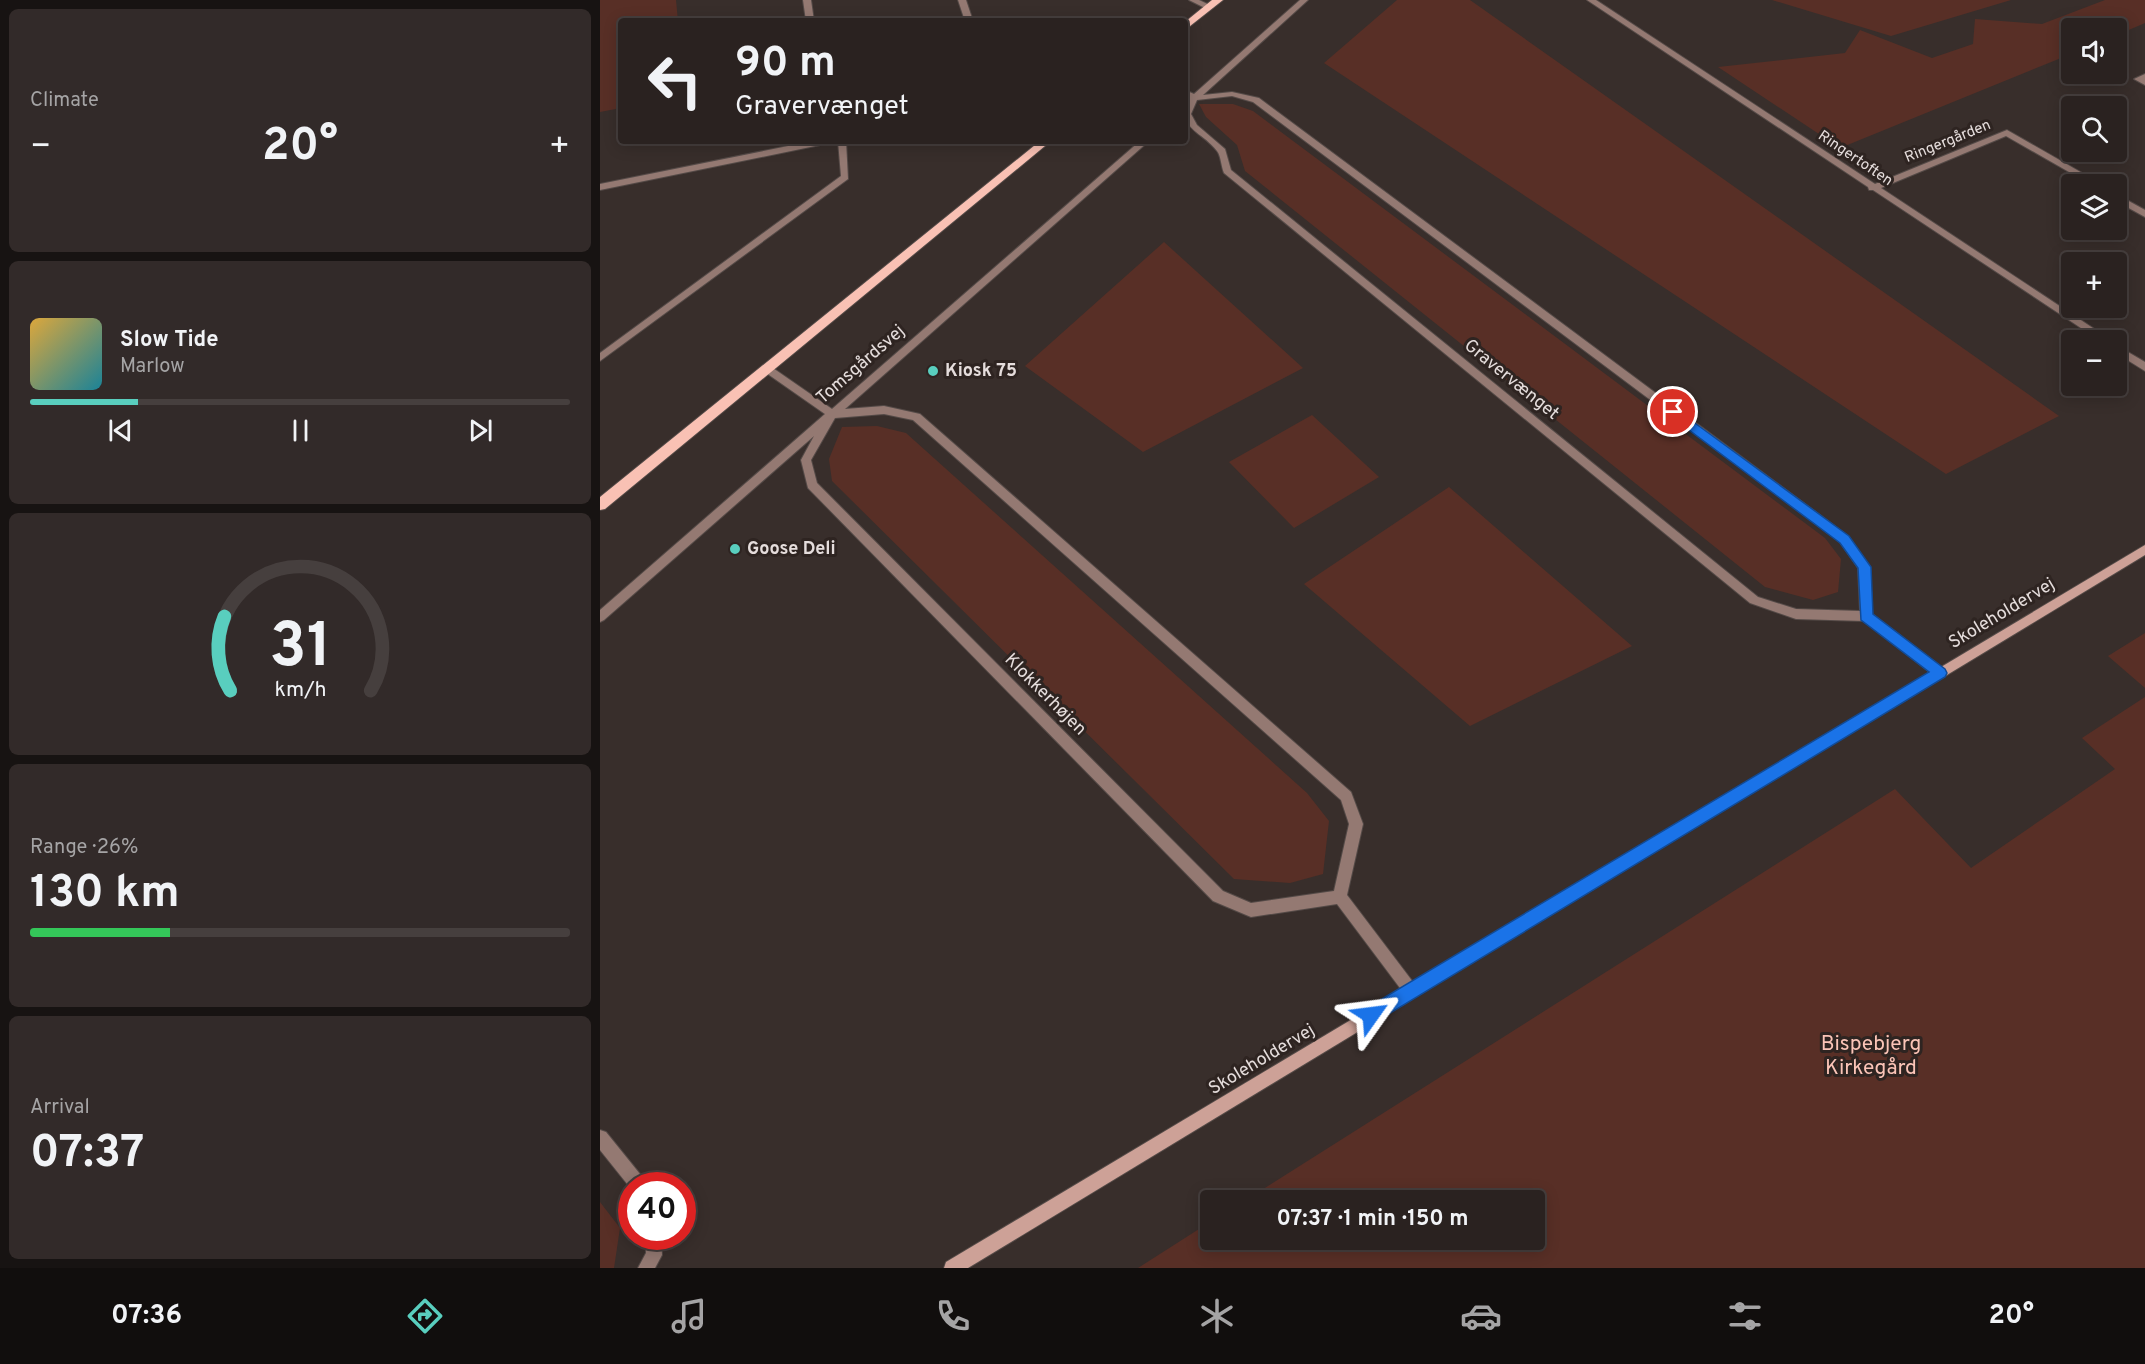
<!DOCTYPE html>
<html lang="en">
<head>
<meta charset="utf-8">
<style>
	:root { --surface:#2a2220; --page:#322a29; --text:#f1f3f6; --muted:#a5a4a5; --line:#463f3e; --accent:#59cebe }
	body { margin:0; font-family:Overpass,sans-serif; background:var(--page); color:var(--text); height:100vh; display:flex; flex-direction:column; font-size:22px; white-space:nowrap }
	* { box-sizing:border-box; margin:0 }
	p { font-size:20px; color:var(--muted) }
	.icon { flex:none; width:33px; height:33px; fill:none; stroke:currentColor; stroke-width:2; stroke-linecap:round; stroke-linejoin:round }
	.map { position:relative; flex:1; overflow:hidden }
	.panel { display:flex; flex-direction:column; gap:9px; padding:9px; background:#171312; width:600px }
	.panel>* { flex:none }
	.top-card { position:absolute; left:18px; top:18px; width:570px; height:126px; border-radius:6px; box-shadow:0 3px 15px #0003,0 0 0 2px var(--line); background:#2a2220; color:var(--text); overflow:hidden }
	.controls { position:absolute; left:1461px; top:18px; display:grid; gap:12px }
	.controls a { display:grid; place-items:center; width:66px; height:66px; border-radius:6px; background:var(--surface); box-shadow:0 3px 15px #0003,0 0 0 2px var(--line); font-size:30px }
	.speed { position:absolute; left:18px; top:1172px; display:flex; gap:12px; font-size:30px; font-weight:700; text-align:center }
	.speed>* { display:grid; place-content:center; width:78px; height:78px; border-radius:50%; background:var(--surface); box-shadow:0 3px 15px #0003,0 0 0 2px var(--line); line-height:1 }
	.speed .limit { border:9px solid #d22; background:#fff; color:#111 }
	.pin { position:absolute; display:grid; place-items:center; width:51px; height:51px; color:#fff; margin:-26px; border:3px solid #fff; border-radius:50%; box-shadow:0 2px 6px #0007 }
	.me { position:absolute; width:66px; margin:-33px; rotate:59deg; stroke-linejoin:round; filter:drop-shadow(0 0 4px #0008) }
	.turn { display:flex; align-items:center; gap:21px; height:126px; padding:0 18px; font-size:27px }
	.turn .icon { width:78px; height:78px; stroke-width:2.5 }
	.turn b { display:block; font-size:42px; line-height:51px }
	.big { font-size:45px; font-weight:700; line-height:1.1 }
	.panel .widget { flex:1; display:flex; flex-direction:column; justify-content:center; gap:9px; min-width:0; padding:0 21px; border-radius:9px; background:var(--page) }
	.panel .dial { align-items:center; gap:0 }
	.dial svg { height:156px; overflow:visible; fill:none; stroke:var(--line); stroke-width:7; stroke-linecap:round; text-anchor:middle }
	.dial text { fill:var(--text); stroke:none }
	.song { display:flex; align-items:center; gap:18px }
	.cover { width:72px; height:72px; border-radius:9px; background:linear-gradient(135deg,hsl(40 70% 55%),hsl(190 70% 35%)) }
	.played { height:6px; border-radius:3px; background:linear-gradient(90deg,var(--accent) 20%,var(--line) 20%) }
	.keys { display:flex; justify-content:space-around; direction:ltr }
	.heat { display:flex; justify-content:space-between; align-items:center; font-size:33px; direction:ltr }
	.charge { height:9px; border-radius:4px; background:linear-gradient(90deg,#34c759 26%,var(--line) 0) }
	.trip { position:absolute; left:600px; top:1190px; width:345px; height:60px; border-radius:6px; background:var(--surface); box-shadow:0 3px 15px #0003,0 0 0 2px var(--line); font-weight:700; line-height:60px; text-align:center }
	.tab-bar { display:flex; height:96px; justify-content:space-around; align-items:center; background:#110e0d; color:var(--muted) }
	.tab-bar .icon { width:42px; height:42px }
	.tab-bar .on { color:var(--accent) }
	.tab-bar b { font-size:27px; color:var(--text) }
	main { display:flex; flex:1; min-height:0 }
	.map>svg:first-child { display:block }
	.green { fill:#582f26 }
	.lines { fill:none; stroke-linecap:round; stroke-linejoin:round }
	.lane-casing { stroke:#544a47; stroke-width:2 }
	.street-casing { stroke:#544a47; stroke-width:2 }
	.secondary-casing { stroke:#544a47; stroke-width:2 }
	.primary-casing { stroke:#544a47; stroke-width:2 }
	.lane { fill:#947972; fill-rule:evenodd }
	.street { fill:#947972; fill-rule:evenodd }
	.secondary { fill:#cda197; fill-rule:evenodd }
	.primary { fill:#f9c1b4; fill-rule:evenodd }
	.route { fill:#1a73e8; stroke:#114b97; stroke-width:1.5 }
	.poi-dot { fill:#59cebe; stroke:#2e2421; stroke-width:2 }
	.labels { text-anchor:middle; dominant-baseline:central; stroke-width:6; stroke-linejoin:round; paint-order:stroke }
	.far-street-label { font-size:15px; fill:#e5dddc; stroke:#2e2421 }
	.street-label { font-size:18px; fill:#e5dddc; stroke:#2e2421 }
	.poi-label { font-size:18px; font-weight:bold; fill:#e5dddc; stroke:#2e2421; text-anchor:start }
	.near-park-label { font-size:21px; fill:#fbc4b7; stroke:#2e2421 }
</style>
</head>
<body>
<main>
<section class="panel">
<div class="widget"><p>Climate</p>
<div class="heat"><a>−</a><b class="big">20°</b><a>+</a></div>
</div>
<div class="widget">
<div class="song"><i class="cover"></i><div><b>Slow Tide</b><p>Marlow</p></div></div>
<div class="played"></div>
<div class="keys"><svg class="icon" aria-label="previous" viewBox="0 0 24 24"><path d="M18 5L8 12l10 7zM5 5v14"/></svg><svg class="icon" aria-label="pause" viewBox="0 0 24 24"><path d="M8 5v14M16 5v14"/></svg><svg class="icon" aria-label="next" viewBox="0 0 24 24"><path d="M6 5l10 7-10 7zM19 5v14"/></svg></div>
</div>
<div class="widget dial"><svg viewBox="0 0 100 80">
<path d="M14 69A42 42 0 1 1 86 69"/>
<path d="M14 69A42 42 0 0 1 11 31" stroke="#59cebe"/>
<text x="50" y="56" font-size="32" font-weight="700">31</text>
<text x="50" y="72" font-size="11">km/h</text>
</svg></div>
<div class="widget"><p>Range · 26%</p><b class="big">130 km</b><div class="charge"></div></div>
<div class="widget"><p>Arrival</p><b class="big">07:37</b></div>
</section>
<div class="map">
<svg width="1545" height="1268" viewBox="0 0 1545 1268">
	<rect width="100%" height="100%" fill="#382e2b"/>
	<!-- green -->
	<path class="green" d="M 0,0 L 76,0 L 78,21 L 21,21 L 21,108 L 0,112 Z
		M 797,0 L 870,0 L 1459,416 L 1346,474 L 724,63 Z
		M 1172,0 L 1411,0 L 1291,36 Z
		M 1505,0 L 1545,0 L 1545,23 L 1517,35 L 1516,28 L 1472,28 L 1471,54 L 1240,148 L 1118,67 L 1245,53 L 1260,30 L 1332,58 L 1373,44 L 1375,19 L 1442,24 Z
		M 599,104 L 633,104 L 653,111 L 1225,538 L 1241,559 L 1238,592 L 1213,600 L 1165,587 L 645,171 L 637,145 L 606,117 Z
		M 564,242 L 703,368 L 543,452 L 425,366 Z
		M 712,415 L 779,477 L 694,528 L 629,462 Z
		M 277,426 L 306,433 L 707,793 L 729,821 L 723,874 L 690,883 L 634,879 L 232,481 L 229,459 L 242,427 Z
		M 849,487 L 1032,646 L 870,726 L 704,584 Z
		M 1545,633 L 1545,688 L 1508,656 Z
		M 1545,697 L 1545,1268 L 538,1268 L 610,1222 L 610,1239 L 934,1239 L 934,1200 L 646,1200 L 1295,789 L 1371,868 L 1515,769 L 1482,738 Z
		M 0,1202 L 20,1228 L 14,1268 L 0,1268 Z"/>
	<g class="lines">
		<!-- lane casing -->
		<g class="lane-casing">
			<path id="lane" d="M 238,141 L 246,141 L 248,179 L 0,361 L 0,353 L 241,176 Z"/>
		</g>
		<!-- street casing -->
		<g class="street-casing">
			<path id="street" d="M 203,0 L 211,0 L 214,21 L 206,21 Z
				M 358,0 L 366,0 L 373,21 L 365,21 Z
				M 589,0 L 599,0 L 614,7 L 607,9 Z
				M 700,0 L 708,0 L 603,95 L 632,92 L 659,98 L 1248,536 L 1270,567 L 1272,614 L 1344,669 L 1346,673 L 1344,677 L 1340,678 L 1336,677 L 1264,621 L 1196,619 L 1150,603 L 624,173 C 621,166 621,156 617,151 C 600,129 578,132 589,98 L 585,96 L 585,90 L 594,94 ZM 632,96 L 653,102 L 1240,542 L 1258,568 L 1260,611 L 1196,609 L 1158,597 L 631,170 L 625,149 L 597,125 L 591,114 L 597,100 Z
				M 987,0 L 996,0 L 1275,184 L 1407,130 L 1498,182 L 1499,184 L 1490,184 L 1406,136 L 1281,188 L 1508,338 L 1510,340 L 1499,340 L 1273,190 L 1269,190 L 1268,187 Z
				M 1545,74 L 1545,85 L 1534,79 Z
				M 213,141 L 229,141 L 225,144 L 0,190 L 0,184 Z
				M 540,141 L 549,141 L 245,409 L 284,406 L 320,414 L 751,792 L 763,824 L 747,895 L 816,986 L 818,991 L 816,996 L 811,998 L 806,996 L 737,904 L 651,917 L 613,901 L 208,488 L 201,460 L 214,436 L 4,620 L 0,622 L 0,610 L 225,414 L 162,370 L 162,366 L 170,366 L 232,409 ZM 284,414 L 313,420 L 741,800 L 749,824 L 734,891 L 651,903 L 623,891 L 217,483 L 211,460 L 235,418 Z
				M 1516,194 L 1545,210 L 1545,217 L 1516,201 Z
				M 1516,345 L 1545,362 L 1545,371 L 1516,353 Z
				M 0,1130 L 6,1132 L 44,1179 L 46,1185 L 32,1185 L 32,1190 L 0,1150 Z
				M 45,1236 L 61,1236 L 62,1255 L 55,1268 L 38,1268 L 46,1253 Z"/>
		</g>
		<!-- secondary casing -->
		<g class="secondary-casing">
			<path id="secondary" d="M 1545,545 L 1545,555 L 368,1268 L 344,1268 L 346,1262 Z"/>
		</g>
		<!-- primary casing -->
		<g class="primary-casing">
			<path id="primary" d="M 612,0 L 623,0 L 585,30 L 585,22 Z
				M 440,141 L 451,141 L 5,509 L 0,510 L 0,497 Z"/>
		</g>
		<!-- lane -->
		<use href="#lane" class="lane"/>
		<!-- street -->
		<use href="#street" class="street"/>
		<!-- secondary -->
		<use href="#secondary" class="secondary"/>
		<!-- primary -->
		<use href="#primary" class="primary"/>
	</g>
	<!-- route -->
	<path class="route" d="M 1073,407 L 1249,536 L 1271,567 L 1273,614 L 1345,669 L 1347,673 L 1345,677 L 777,1021 L 771,1024 L 765,1021 L 763,1015 L 765,1009 L 1329,672 L 1261,620 L 1258,568 L 1240,543 L 1069,415 L 1069,409 Z"/>
	<!-- markers -->
	<g class="poi-dot">
		<circle cx="333" cy="371" r="6"/>
		<circle cx="135" cy="549" r="6"/>
	</g>
	<g class="labels">
		<!-- far-street labels -->
		<g class="far-street-label">
			<text transform="translate(1348 142) rotate(-22)">Ringergården</text>
			<text transform="translate(1255 159) rotate(34)">Ringertoften</text>
		</g>
		<!-- street labels -->
		<g class="street-label">
			<text transform="translate(261 365) rotate(-41)">Tomsgårdsvej</text>
			<text transform="translate(911 380) rotate(39)">Gravervænget</text>
			<text transform="translate(1402 614) rotate(-31)">Skoleholdervej</text>
			<text transform="translate(445 695) rotate(45)">Klokkerhøjen</text>
			<text transform="translate(662 1060) rotate(-31)">Skoleholdervej</text>
		</g>
		<!-- poi labels -->
		<g class="poi-label">
			<text x="345" y="371">Kiosk 75</text>
			<text x="147" y="549">Goose Deli</text>
		</g>
		<!-- near-park labels -->
		<g class="near-park-label">
			<text x="1271" y="1044">Bispebjerg<tspan x="1271" dy="24">Kirkegård</tspan></text>
		</g>
	</g>
</svg>
<div class="controls">
<a><svg class="icon" aria-label="sound" viewBox="0 0 24 24"><path d="M4 9h4l5-4v14l-5-4H4zM17 9q2 3 0 6"/></svg></a>
<a><svg class="icon" aria-label="search" viewBox="0 0 24 24"><circle cx="10" cy="10" r="6"/><path d="M15 15l6 6"/></svg></a>
<a><svg class="icon" aria-label="layers" viewBox="0 0 24 24"><path d="M12 4l9 5-9 5-9-5zM3 14l9 5 9-5"/></svg></a>
<a>+</a>
<a>−</a>
</div>
<div class="speed"><div class="limit">40</div></div>
<div class="pin" style="left:1073px;top:412px;background:#d93025"><svg class="icon" aria-label="arrive" viewBox="0 0 24 24"><path d="M6 21V4h12l-3 4 3 4H6"/></svg></div>
<svg class="me" style="left:771px;top:1015px" viewBox="-20 -20 40 40"><path d="M0-17L14 15 0 8-14 15z" fill="#1a73e8" stroke="#fff" stroke-width="4"/></svg>
<div class="trip">07:37 · 1 min · 150 m</div>
<div class="top-card">
<div class="turn"><svg class="icon" aria-label="left" viewBox="0 0 24 24"><path d="M17 20v-9H6M10 6l-5 5 5 5"/></svg><div><b>90 m</b>Gravervænget</div></div>
</div>
</div>
</main>
<nav class="tab-bar">
<b>07:36</b>
<svg class="icon on" aria-label="directions" viewBox="0 0 24 24"><path d="M12 3l9 9-9 9-9-9zM9 14v-3h6M13 9l2 2-2 2"/></svg>
<svg class="icon" aria-label="music" viewBox="0 0 24 24"><path d="M9 18V5l10-2v13"/><circle cx="6" cy="18" r="3"/><circle cx="16" cy="16" r="3"/></svg>
<svg class="icon" aria-label="phone" viewBox="0 0 24 24"><path d="M5 4h4l2 5-3 2q2 4 5 5l2-3 5 2v4C11 20 4 13 5 4z"/></svg>
<svg class="icon" aria-label="climate" viewBox="0 0 24 24"><path d="M12 3v18M4 7l16 10M4 17L20 7"/></svg>
<svg class="icon" aria-label="car" viewBox="0 0 24 24"><path d="M5 17H2v-5l4-1 3-4h7l3 4 3 1v5h-3M9 17h6M6 11h13"/><circle cx="7" cy="17" r="2"/><circle cx="17" cy="17" r="2"/></svg>
<svg class="icon" aria-label="filters" viewBox="0 0 24 24"><path d="M4 7h16M4 17h16"/><circle cx="9" cy="7" r="2"/><circle cx="15" cy="17" r="2"/></svg>
<b>20°</b>
</nav>
</body>
</html>
